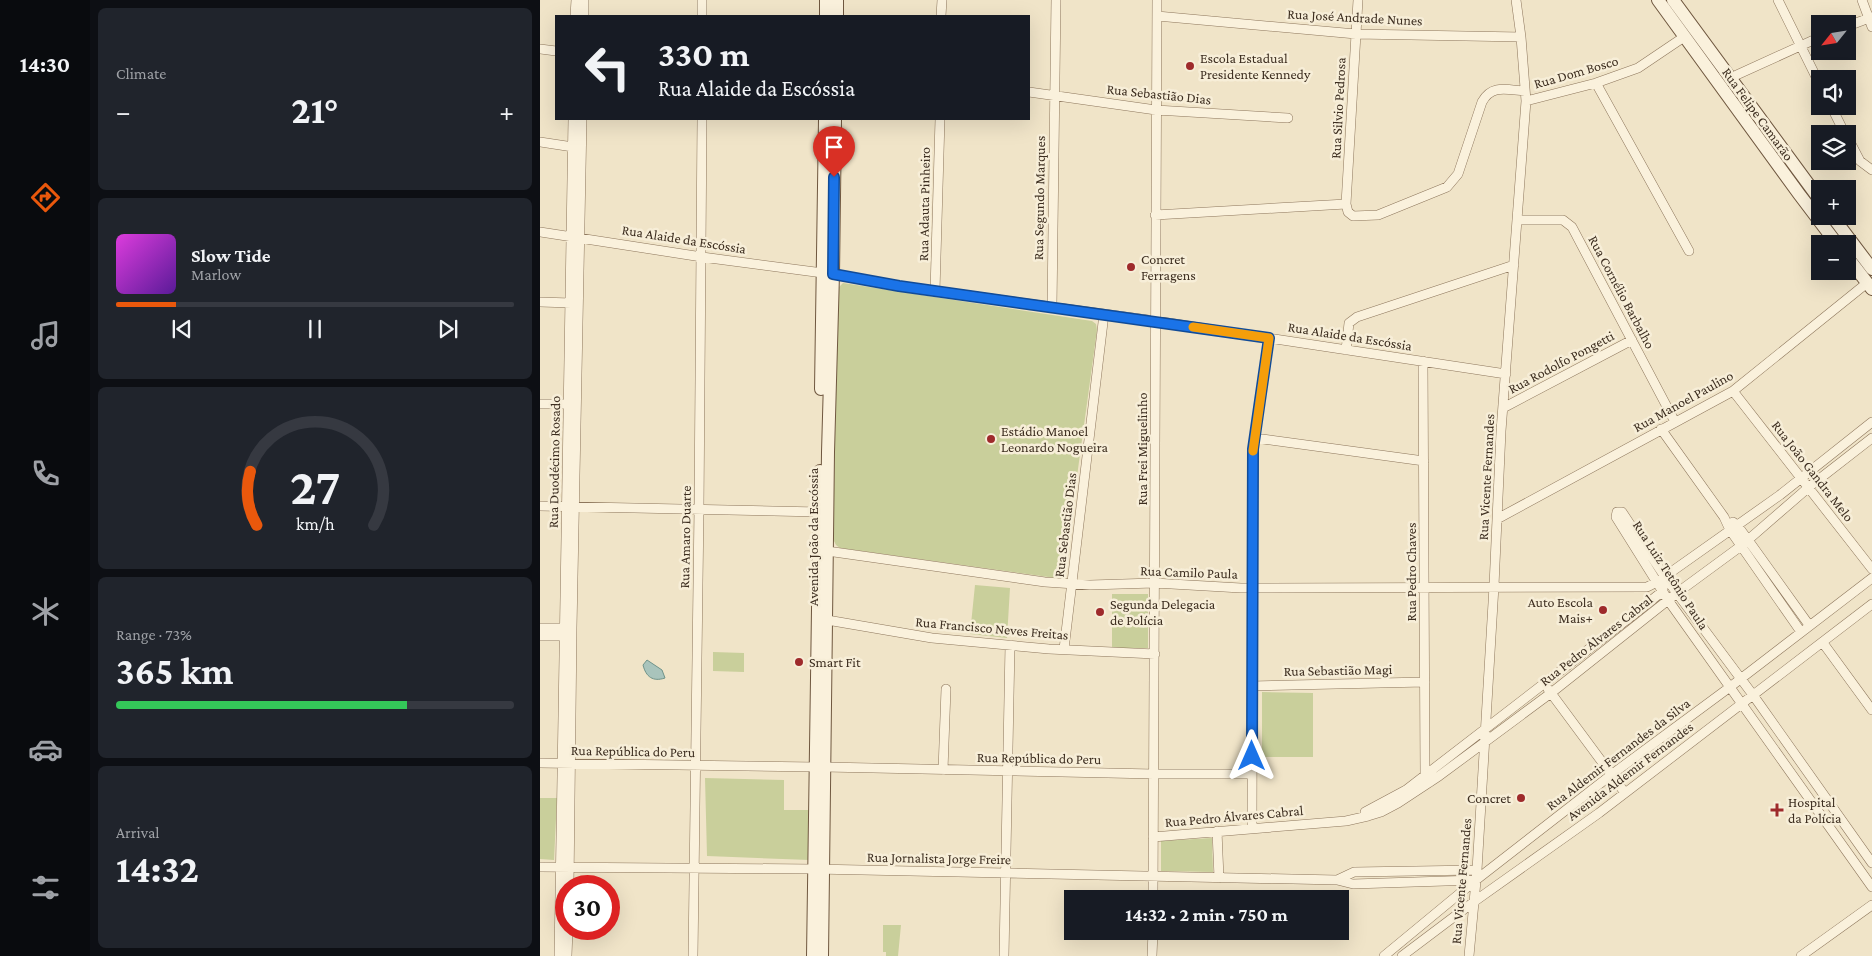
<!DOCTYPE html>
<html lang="en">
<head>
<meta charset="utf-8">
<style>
	:root { --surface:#171b24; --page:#20242c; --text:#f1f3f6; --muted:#9ea1a6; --line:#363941; --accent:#ea580c }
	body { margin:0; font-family:"Crimson Pro",serif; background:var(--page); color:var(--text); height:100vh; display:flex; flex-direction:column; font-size:19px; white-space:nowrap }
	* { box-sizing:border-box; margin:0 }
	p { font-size:16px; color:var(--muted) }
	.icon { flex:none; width:28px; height:28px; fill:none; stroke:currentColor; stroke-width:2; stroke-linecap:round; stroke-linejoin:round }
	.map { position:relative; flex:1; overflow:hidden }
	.details { display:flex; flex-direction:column; gap:8px; padding:8px; background:#0d0f14; width:450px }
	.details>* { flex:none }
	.banner { position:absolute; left:15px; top:15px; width:475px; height:105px; border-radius:0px; box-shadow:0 5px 20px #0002; background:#171b24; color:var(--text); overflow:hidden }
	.needle { width:32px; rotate:240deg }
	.fabs { position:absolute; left:1271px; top:15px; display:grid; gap:10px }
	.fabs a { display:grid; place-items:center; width:45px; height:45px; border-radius:0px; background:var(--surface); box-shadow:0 5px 20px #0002; font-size:25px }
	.speed { position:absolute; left:15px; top:875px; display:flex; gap:10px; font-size:25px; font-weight:700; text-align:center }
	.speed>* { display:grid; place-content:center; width:65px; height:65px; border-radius:50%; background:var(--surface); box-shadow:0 5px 20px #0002; line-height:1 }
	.speed .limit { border:8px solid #d22; background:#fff; color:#111 }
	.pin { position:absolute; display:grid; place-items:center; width:42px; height:42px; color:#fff; margin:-51px -21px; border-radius:50% 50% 50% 0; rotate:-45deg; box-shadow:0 0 5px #0007 }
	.pin .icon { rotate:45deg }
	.me { position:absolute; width:55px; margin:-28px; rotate:0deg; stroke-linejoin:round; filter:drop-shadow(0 0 4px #0008) }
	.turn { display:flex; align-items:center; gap:18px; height:105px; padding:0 20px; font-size:22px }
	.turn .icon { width:65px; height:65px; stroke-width:2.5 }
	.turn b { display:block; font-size:35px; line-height:42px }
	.big { font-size:38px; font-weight:700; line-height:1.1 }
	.details .tile { flex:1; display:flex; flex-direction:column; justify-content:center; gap:8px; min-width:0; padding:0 18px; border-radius:8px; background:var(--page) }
	.details .dial { align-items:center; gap:0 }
	.dial svg { height:130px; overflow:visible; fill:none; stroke:var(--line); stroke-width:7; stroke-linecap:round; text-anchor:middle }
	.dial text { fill:var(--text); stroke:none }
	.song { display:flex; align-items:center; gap:15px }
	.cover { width:60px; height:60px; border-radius:8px; background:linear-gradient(135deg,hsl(300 70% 55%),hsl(270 70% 35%)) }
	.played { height:5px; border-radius:2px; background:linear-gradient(90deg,var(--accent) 15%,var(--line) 15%) }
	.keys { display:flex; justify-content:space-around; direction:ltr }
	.heat { display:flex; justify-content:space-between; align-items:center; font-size:28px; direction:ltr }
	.charge { height:8px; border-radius:4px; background:linear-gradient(90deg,#34c759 73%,var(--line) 0) }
	.trip { position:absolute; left:524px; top:890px; width:285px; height:50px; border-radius:0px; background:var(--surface); box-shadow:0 5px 20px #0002; font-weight:700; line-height:50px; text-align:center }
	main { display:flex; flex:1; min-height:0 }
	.dock { display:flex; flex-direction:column; width:90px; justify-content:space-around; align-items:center; background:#090b0e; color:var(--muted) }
	.dock .icon { width:35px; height:35px }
	.dock .selected { color:var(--accent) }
	.dock b { font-size:22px; color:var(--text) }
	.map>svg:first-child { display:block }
	.green { fill:#c9cf9b }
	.water { fill:#a9c4bc; stroke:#6f938a }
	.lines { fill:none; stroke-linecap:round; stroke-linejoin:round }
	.street-casing { stroke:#8d765c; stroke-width:10 }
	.secondary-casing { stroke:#6f573f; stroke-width:14 }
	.street { stroke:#faf1dc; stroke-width:9 }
	.secondary { stroke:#faf1dc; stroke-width:12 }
	.route-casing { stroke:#114b97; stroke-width:12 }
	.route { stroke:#1a73e8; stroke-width:9 }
	.slow { stroke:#f59e0b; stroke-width:9 }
	.poi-dot { fill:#9e2a2b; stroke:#f7eed8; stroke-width:2 }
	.labels { text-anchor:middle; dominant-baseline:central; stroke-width:5; stroke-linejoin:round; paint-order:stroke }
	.street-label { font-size:14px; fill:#3d2e20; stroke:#f7eed8 }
	.poi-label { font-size:14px; fill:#3d2e20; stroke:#f7eed8; text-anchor:start }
</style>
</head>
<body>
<main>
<nav class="dock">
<b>14:30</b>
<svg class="icon selected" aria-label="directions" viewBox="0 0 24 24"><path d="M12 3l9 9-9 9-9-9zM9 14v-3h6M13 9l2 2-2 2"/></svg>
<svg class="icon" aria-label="music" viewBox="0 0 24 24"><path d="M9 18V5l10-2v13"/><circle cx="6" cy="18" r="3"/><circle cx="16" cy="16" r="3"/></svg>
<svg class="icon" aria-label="phone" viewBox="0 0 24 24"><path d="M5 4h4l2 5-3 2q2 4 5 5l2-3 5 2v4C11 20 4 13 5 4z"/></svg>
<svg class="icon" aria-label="climate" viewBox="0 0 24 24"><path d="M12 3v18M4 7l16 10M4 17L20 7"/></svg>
<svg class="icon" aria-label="car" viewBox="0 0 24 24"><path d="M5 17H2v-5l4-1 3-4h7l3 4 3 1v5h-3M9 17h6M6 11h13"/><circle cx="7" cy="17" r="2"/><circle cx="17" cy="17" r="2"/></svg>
<svg class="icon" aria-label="filters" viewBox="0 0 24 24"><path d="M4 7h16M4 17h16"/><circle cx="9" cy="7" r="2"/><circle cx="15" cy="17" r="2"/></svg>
</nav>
<section class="details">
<div class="tile"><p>Climate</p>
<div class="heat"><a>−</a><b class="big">21°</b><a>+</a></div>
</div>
<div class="tile">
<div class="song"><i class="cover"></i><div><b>Slow Tide</b><p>Marlow</p></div></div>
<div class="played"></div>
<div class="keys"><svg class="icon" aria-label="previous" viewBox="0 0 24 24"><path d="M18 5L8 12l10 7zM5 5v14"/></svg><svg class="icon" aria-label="pause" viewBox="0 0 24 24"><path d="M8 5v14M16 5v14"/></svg><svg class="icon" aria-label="next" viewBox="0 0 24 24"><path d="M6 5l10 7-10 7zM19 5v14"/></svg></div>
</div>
<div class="tile dial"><svg viewBox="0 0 100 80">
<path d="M14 69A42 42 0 1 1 86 69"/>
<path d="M14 69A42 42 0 0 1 10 36" stroke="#ea580c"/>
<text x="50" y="56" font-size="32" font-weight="700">27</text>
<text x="50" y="72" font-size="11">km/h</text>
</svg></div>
<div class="tile"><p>Range · 73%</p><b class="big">365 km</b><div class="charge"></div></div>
<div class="tile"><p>Arrival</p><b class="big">14:32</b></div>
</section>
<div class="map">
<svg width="1332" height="956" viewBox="0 0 1332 956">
	<rect width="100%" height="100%" fill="#f0e4c8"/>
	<!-- green -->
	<path class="green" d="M 303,283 L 552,321 L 556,324 L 557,330 L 523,579 L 300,548 L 296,545 L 293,539 L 298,294 L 298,288 Z
		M 435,585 L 470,588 L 467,638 L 430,634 Z
		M 572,594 L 608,594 L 608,648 L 572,648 Z
		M 173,652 L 204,653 L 204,672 L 173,671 Z
		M 722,692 L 773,693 L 773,757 L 722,757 Z
		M 165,778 L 244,780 L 244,810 L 272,810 L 270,860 L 167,856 Z
		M 17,798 L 14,860 L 0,859 L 0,798 Z
		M 672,838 L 673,872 L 621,871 L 621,841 Z
		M 343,925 L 361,925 L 358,956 L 346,956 L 346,952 L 343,952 Z"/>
	<!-- water -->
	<path class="water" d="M 107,660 L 122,670 L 125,678 C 113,682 106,677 103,665 Z"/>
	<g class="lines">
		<!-- street casing -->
		<g class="street-casing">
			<path id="street" d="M 162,0 L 162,16
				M 818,0 L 806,204 L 808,212 L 813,216 L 838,215 L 907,187 L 918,174 L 942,102 C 952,84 967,90 985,91
				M 1238,0 L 1280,85
				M 1322,0 L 1332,27
				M 35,16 L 36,0
				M 44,16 L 44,0
				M 401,16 L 402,0
				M 617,16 L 816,34 L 981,37
				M 1308,26 L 1332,17
				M 0,49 L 16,51
				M 1190,78 L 1280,37
				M 1056,83 L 1149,251
				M 489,92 L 616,110 L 748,118
				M 986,101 L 1056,83 L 1098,68 L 1144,37
				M 1291,106 L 1305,134
				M 1308,138 L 1320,161 L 1332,170
				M 0,142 L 33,147
				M 615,215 L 806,204
				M 977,220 L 1023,220 L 1032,227 L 1135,422
				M 0,232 L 162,257 L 283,273
				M 293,274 L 359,286 L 616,321 L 966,374
				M 395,291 L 400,119
				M 0,302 L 31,303
				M 512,307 L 516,0
				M 806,350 L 809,323 L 817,317 L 974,265
				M 883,361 L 885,775 L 890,782
				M 1193,391 L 1332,569
				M 0,404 L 29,404
				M 963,408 L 1092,340
				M 1121,429 L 1184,517 L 1190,530 L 1261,632
				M 715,438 L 884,461
				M 0,506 L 279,512
				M 957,519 L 1193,391 L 1327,283
				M 1193,522 L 1197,525 L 1208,540 L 1269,625
				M 287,551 L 505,582 L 550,585 L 614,583 L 701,588 L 1107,587 L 1117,582 L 1240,495 L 1332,422
				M 287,620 L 392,638 L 509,649 L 615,654
				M 0,628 L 29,628
				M 0,636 L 30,636
				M 1283,643 L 1332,710
				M 524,649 L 564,314
				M 712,686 L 885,682
				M 1008,689 L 1085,793
				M 0,763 L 276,767
				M 285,767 L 614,774 L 712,774
				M 403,770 L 406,689
				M 825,812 L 866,790 L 1089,618 L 1123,591 L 1123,586
				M 712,828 L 713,449 L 729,338
				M 677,831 L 679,878
				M 613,837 L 806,821 L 828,816 L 841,812 L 858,803 L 899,776 L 1011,693 L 1137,593 L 1201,546 L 1269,487 L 1332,438
				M 1332,863 L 1213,695 L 1125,577 L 1082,512 L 1077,512 L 1076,517 L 1128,600 L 1332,887
				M 0,867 L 274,869 L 797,880 L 813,884 L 936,880
				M 797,880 L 814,872 L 937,870
				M 29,886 L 32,628 L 42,119
				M 613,899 L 617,0
				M 19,956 L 33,119
				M 27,956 L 28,929
				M 153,956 L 159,509 L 162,119
				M 464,956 L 470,645
				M 612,956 L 613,931
				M 844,956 L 936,880 L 1071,775 L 1190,687 L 1332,578
				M 862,956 L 935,901 L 1059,813 L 1332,604
				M 929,956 L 937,870 L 954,586 L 961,431 L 986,101 L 981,37 L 976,0
				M 1261,956 L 1332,905"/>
		</g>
		<!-- secondary casing -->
		<g class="secondary-casing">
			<path id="secondary" d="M 1118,0 L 1259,194 L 1297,244
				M 1133,0 L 1280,200
				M 286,16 L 286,0
				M 297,16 L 297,0
				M 1292,216 L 1332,269
				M 1308,258 L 1332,289
				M 281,389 L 285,119
				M 273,956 L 280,471
				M 282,956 L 288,452 L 293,274 L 295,119"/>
		</g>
		<!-- street -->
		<use href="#street" class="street"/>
		<!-- secondary -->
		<use href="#secondary" class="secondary"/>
	</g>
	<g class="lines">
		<!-- route casing -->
		<g class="route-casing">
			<path id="route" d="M 294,177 L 293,274 L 359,286 L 729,338 L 713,449 L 712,756"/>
		</g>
		<!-- route -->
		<use href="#route" class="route"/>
		<!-- slow -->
		<path class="slow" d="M 653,327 L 729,338 L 713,451"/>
	</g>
	<!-- markers -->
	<g class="poi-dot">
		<circle cx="650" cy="66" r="5"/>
		<circle cx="591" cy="267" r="5"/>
		<circle cx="451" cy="439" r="5"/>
		<circle cx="1063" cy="610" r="5"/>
		<circle cx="560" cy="612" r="5"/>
		<circle cx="259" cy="662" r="5"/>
		<circle cx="981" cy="798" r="5"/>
		<path d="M1234.5 802.5h5v5h5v5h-5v5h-5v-5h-5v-5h5z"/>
	</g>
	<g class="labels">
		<!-- street labels -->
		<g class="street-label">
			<text transform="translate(815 17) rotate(3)">Rua José Andrade Nunes</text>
			<text transform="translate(1036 72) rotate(-16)">Rua Dom Bosco</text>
			<text transform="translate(619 94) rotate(6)">Rua Sebastião Dias</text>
			<text transform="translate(798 108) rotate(-87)">Rua Silvio Pedrosa</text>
			<text transform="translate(1218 114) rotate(54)">Rua Felipe Camarão</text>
			<text transform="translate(499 198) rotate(-89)">Rua Segundo Marques</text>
			<text transform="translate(384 204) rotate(-89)">Rua Adauta Pinheiro</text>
			<text transform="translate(144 239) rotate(9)">Rua Alaide da Escóssia</text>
			<text transform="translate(1082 292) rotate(62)">Rua Cornélio Barbalho</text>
			<text transform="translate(810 336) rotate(9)">Rua Alaide da Escóssia</text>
			<text transform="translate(1021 362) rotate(-28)">Rua Rodolfo Pongetti</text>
			<text transform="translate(1143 401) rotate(-29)">Rua Manoel Paulino</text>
			<text transform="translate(602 449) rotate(-90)">Rua Frei Miguelinho</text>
			<text transform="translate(14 462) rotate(-89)">Rua Duodécimo Rosado</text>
			<text transform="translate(1273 471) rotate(52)">Rua João Gandra Melo</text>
			<text transform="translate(946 477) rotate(-87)">Rua Vicente Fernandes</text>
			<text transform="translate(525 525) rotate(-83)">Rua Sebastião Dias</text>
			<text transform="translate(145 537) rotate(-89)">Rua Amaro Duarte</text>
			<text transform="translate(273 537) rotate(-90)">Avenida João da Escóssia</text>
			<text transform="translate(649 572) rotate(2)">Rua Camilo Paula</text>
			<text transform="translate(871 572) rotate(-90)">Rua Pedro Chaves</text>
			<text transform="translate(1131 575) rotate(57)">Rua Luiz Tetônio Paula</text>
			<text transform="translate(452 628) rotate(5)">Rua Francisco Neves Freitas</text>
			<text transform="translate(1056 640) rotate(-38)">Rua Pedro Álvares Cabral</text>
			<text transform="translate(798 670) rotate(-1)">Rua Sebastião Magi</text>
			<text transform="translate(93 751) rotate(1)">Rua República do Peru</text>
			<text transform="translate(1078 754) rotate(-37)">Rua Aldemir Fernandes da Silva</text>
			<text transform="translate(499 758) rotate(1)">Rua República do Peru</text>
			<text transform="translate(1090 771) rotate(-37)">Avenida Aldemir Fernandes</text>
			<text transform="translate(694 816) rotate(-5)">Rua Pedro Álvares Cabral</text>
			<text transform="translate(399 858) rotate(1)">Rua Jornalista Jorge Freire</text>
			<text transform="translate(921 881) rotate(-85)">Rua Vicente Fernandes</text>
		</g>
		<!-- poi labels -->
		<g class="poi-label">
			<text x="660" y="58">Escola Estadual<tspan x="660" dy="16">Presidente Kennedy</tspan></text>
			<text x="601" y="259">Concret<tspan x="601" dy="16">Ferragens</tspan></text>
			<text x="461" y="431">Estádio Manoel<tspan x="461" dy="16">Leonardo Nogueira</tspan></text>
			<text x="1053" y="602" text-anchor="end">Auto Escola<tspan x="1053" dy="16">Mais+</tspan></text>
			<text x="570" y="604">Segunda Delegacia<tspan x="570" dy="16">de Polícia</tspan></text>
			<text x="269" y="662">Smart Fit</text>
			<text x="971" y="798" text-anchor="end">Concret</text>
			<text x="1248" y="802">Hospital<tspan x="1248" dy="16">da Polícia</tspan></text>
		</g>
	</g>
</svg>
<div class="fabs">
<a><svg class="needle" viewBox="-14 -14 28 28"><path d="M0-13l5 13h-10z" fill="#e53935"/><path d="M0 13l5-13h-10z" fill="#9ea1a6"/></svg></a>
<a><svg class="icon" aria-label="sound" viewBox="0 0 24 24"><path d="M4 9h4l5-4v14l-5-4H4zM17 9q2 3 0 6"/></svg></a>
<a><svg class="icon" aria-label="layers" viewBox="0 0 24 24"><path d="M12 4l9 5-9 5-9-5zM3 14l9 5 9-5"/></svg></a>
<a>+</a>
<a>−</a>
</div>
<div class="speed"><div class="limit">30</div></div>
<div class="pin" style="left:294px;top:177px;background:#d93025"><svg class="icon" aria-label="arrive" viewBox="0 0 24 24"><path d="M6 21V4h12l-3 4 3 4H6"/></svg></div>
<svg class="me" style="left:712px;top:756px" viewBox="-20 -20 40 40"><path d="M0-17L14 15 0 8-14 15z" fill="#1a73e8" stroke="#fff" stroke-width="4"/></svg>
<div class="trip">14:32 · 2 min · 750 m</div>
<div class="banner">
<div class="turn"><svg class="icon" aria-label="left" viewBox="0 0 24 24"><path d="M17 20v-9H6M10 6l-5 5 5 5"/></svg><div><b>330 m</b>Rua Alaide da Escóssia</div></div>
</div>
</div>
</main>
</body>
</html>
